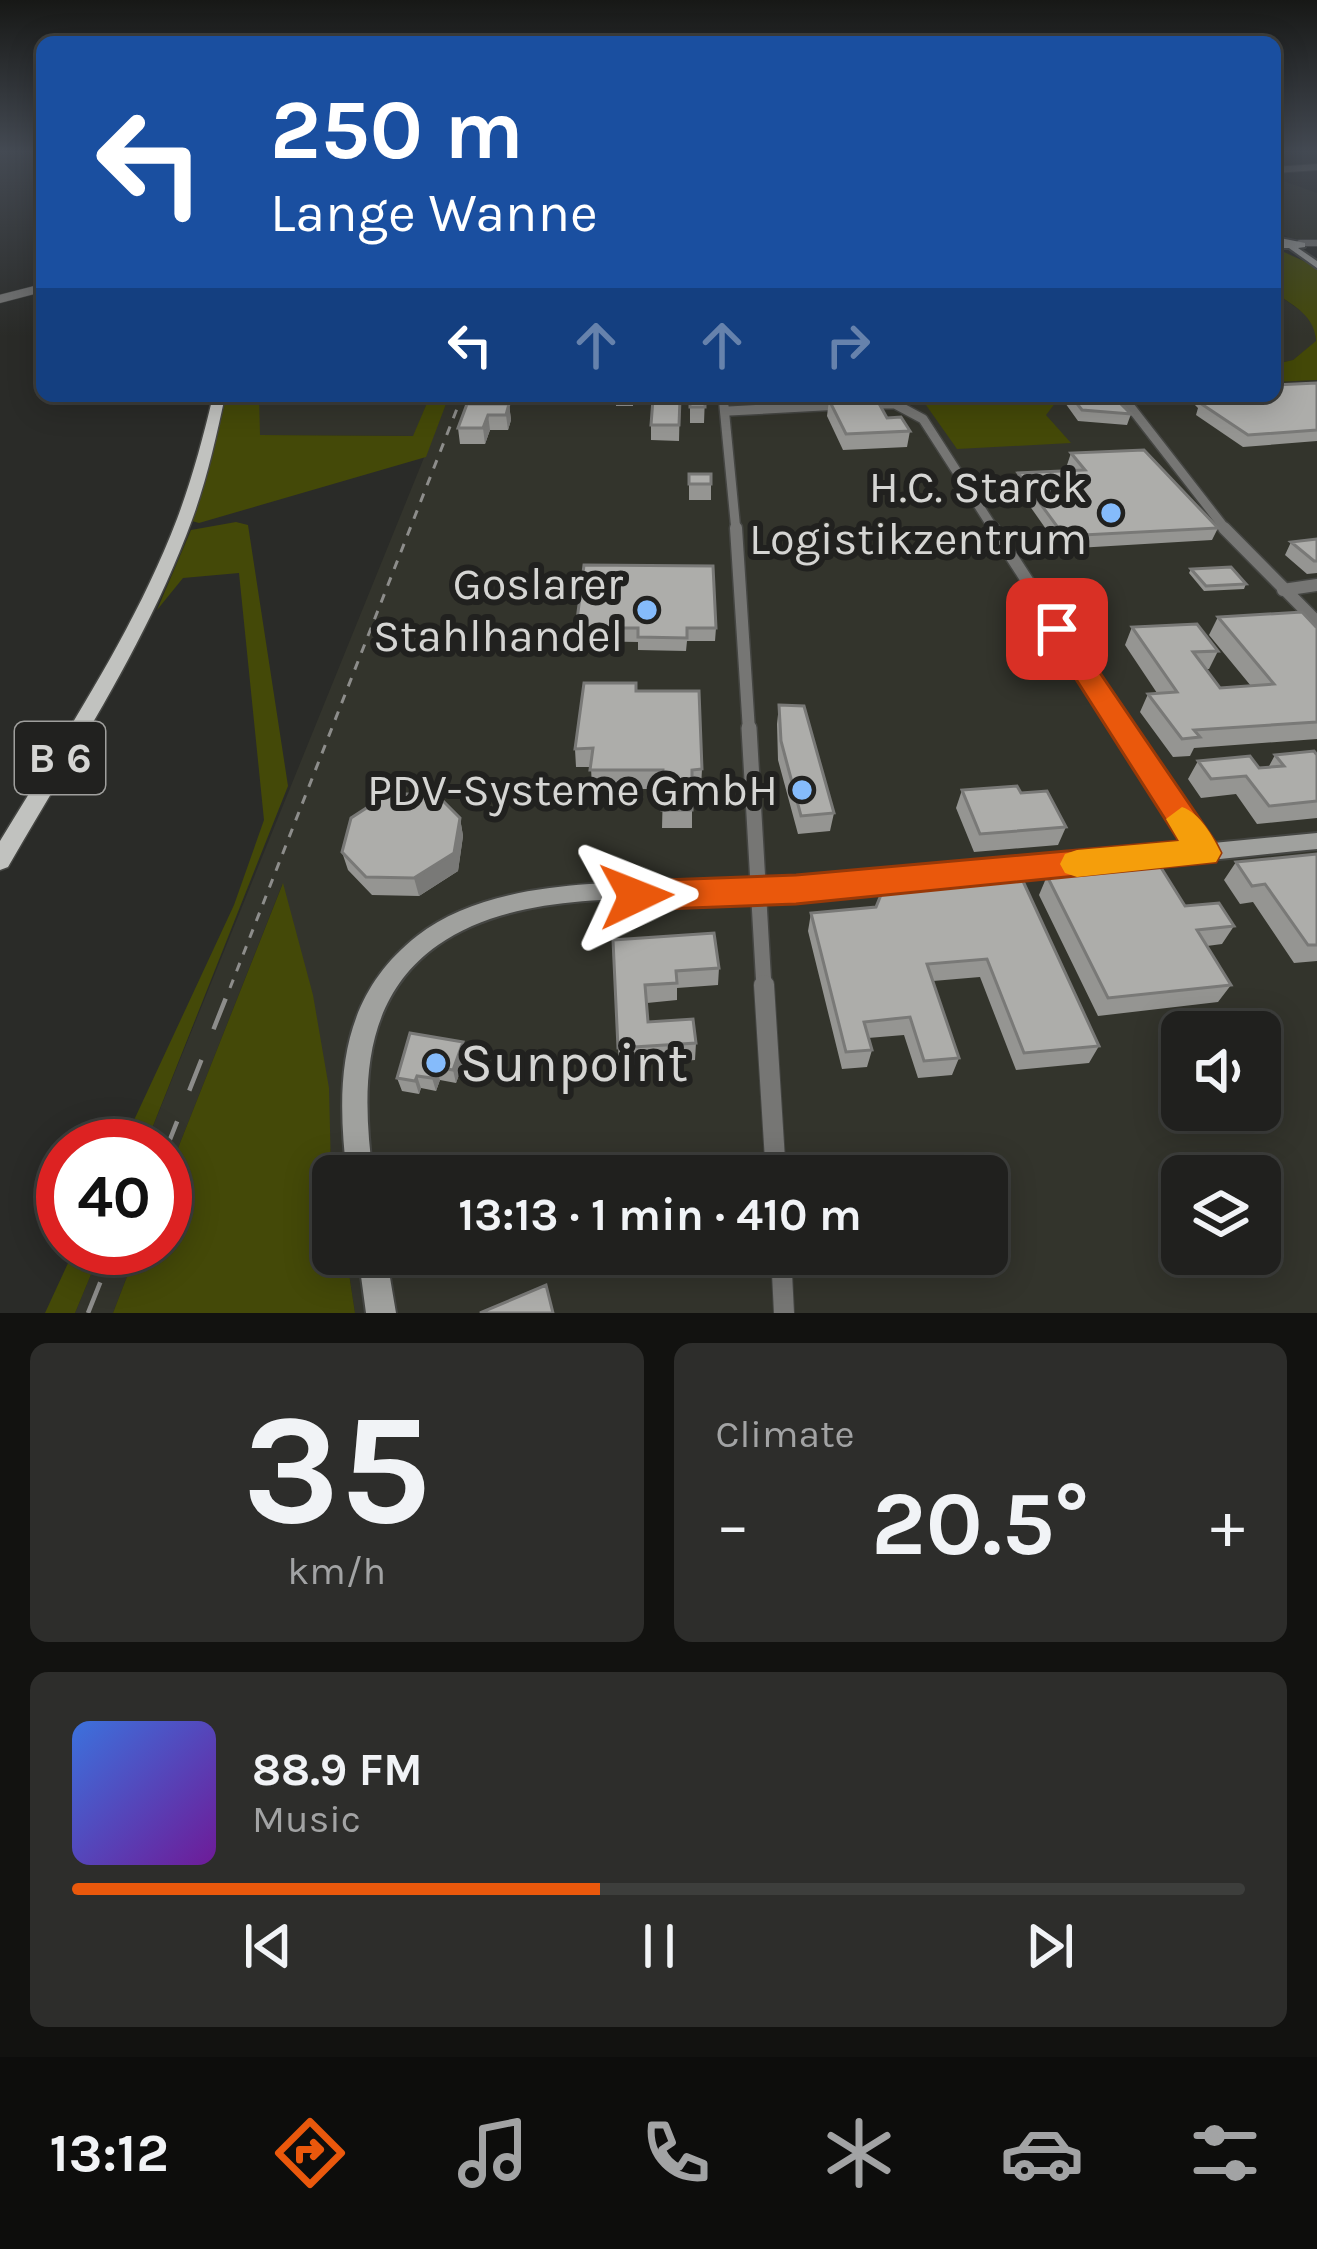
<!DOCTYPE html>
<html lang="en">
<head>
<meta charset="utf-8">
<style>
	:root { --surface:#20201e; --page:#2d2d2b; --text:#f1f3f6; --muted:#a2a3a4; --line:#3d3e3c; --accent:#ea580c }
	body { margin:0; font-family:Karla,sans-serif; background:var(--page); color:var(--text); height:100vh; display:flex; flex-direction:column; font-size:45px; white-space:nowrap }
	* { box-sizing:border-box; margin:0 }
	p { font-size:39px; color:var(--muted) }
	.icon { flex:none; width:66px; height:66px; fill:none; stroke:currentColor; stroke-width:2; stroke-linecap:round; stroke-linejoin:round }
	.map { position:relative; height:1313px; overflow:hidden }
	.drawer { display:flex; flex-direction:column; gap:30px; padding:30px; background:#121210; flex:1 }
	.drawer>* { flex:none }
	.hud { position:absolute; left:36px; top:36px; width:1245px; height:366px; border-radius:18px; box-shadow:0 6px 30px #0003,0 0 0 3px var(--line); background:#1a4fa0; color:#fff; overflow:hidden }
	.controls { position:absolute; left:1161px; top:1011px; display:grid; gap:24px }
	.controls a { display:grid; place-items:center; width:120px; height:120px; border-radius:18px; background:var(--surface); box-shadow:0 6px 30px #0003,0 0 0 3px var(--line); font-size:60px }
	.speed { position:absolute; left:36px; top:1119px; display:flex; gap:24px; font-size:60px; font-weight:700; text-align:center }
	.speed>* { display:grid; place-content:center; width:156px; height:156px; border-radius:50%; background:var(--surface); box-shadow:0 6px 30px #0003,0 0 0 3px var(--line); line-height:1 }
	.speed .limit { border:18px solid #d22; background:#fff; color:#111 }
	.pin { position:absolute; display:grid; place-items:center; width:102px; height:102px; color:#fff; margin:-51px; border-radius:24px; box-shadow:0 6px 18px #0006 }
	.me { position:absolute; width:132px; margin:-66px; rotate:88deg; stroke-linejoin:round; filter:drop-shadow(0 0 9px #0008) }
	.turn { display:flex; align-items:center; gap:42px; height:252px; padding:0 36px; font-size:54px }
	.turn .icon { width:156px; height:156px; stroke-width:2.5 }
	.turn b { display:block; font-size:84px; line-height:102px }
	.lanes { display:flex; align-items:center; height:114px; padding:0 36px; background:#0003; justify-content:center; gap:60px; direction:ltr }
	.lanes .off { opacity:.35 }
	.big { font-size:90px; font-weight:700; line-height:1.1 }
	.drawer .tile { flex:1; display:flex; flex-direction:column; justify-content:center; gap:18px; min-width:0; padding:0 42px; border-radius:18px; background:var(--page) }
	.drawer .dial { align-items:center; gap:0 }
	.dial b { font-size:156px; line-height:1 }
	.song { display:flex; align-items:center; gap:36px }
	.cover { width:144px; height:144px; border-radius:18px; background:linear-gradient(135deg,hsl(220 70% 55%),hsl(280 70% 35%)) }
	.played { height:12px; border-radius:6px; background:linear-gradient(90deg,var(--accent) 45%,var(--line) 45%) }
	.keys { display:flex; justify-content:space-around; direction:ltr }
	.heat { display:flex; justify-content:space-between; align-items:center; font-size:66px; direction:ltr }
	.drawer .tiles { flex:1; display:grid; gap:30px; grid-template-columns:1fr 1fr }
	.tile:last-child { grid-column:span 2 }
	.trip { position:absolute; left:312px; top:1155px; width:696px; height:120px; border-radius:18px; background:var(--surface); box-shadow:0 6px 30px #0003,0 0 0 3px var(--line); font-weight:700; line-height:120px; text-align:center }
	.menu { display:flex; height:192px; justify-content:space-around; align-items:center; background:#0d0d0c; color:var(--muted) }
	.menu .icon { width:84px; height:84px }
	.menu .selected { color:var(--accent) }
	.menu b { font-size:54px; color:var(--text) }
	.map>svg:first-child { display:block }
	.built { fill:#33342c; fill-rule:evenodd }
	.green { fill:#444908 }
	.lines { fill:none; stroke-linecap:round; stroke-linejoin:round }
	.street-far5-casing { stroke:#454643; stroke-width:8 }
	.street-far4-casing { stroke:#454643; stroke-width:9 }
	.street-far3-casing { stroke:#454643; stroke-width:12 }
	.street-far2-casing { stroke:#454643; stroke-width:15 }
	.street-far1-casing { stroke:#454643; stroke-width:18 }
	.street-casing { stroke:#454643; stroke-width:22 }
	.secondary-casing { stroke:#454643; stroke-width:4 }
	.primary-casing { stroke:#454643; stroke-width:3 }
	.street-far5 { stroke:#767674; stroke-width:6 }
	.street-far4 { stroke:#767674; stroke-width:8 }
	.street-far3 { stroke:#767674; stroke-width:9 }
	.street-far2 { stroke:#767674; stroke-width:12 }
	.street-far1 { stroke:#767674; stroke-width:15 }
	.street { stroke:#767674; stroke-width:20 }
	.secondary { fill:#a0a19e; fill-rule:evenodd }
	.primary { fill:#c1c2bf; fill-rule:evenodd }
	.rail-far1 { stroke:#8d8d8b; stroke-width:3; stroke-dasharray:9 9; stroke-linecap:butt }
	.rail { stroke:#8d8d8b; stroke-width:4.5; stroke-dasharray:33 33; stroke-linecap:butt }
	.wall { fill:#959592 }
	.shaded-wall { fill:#797977 }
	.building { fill:#adadaa; stroke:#797977; stroke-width:3 }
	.route { fill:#ea580c; stroke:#983908; stroke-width:3 }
	.slow { fill:#f59e0b }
	.poi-dot { fill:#85bbfb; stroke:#21211f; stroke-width:4.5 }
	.labels { text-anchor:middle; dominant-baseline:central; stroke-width:12; stroke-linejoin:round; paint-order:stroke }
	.shield { fill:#21211f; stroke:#9f9f9d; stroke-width:3 }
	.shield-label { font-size:42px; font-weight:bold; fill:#d5d5d3 }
	.poi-label { font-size:45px; fill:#d5d5d3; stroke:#21211f; text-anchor:end }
	.near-poi-label { font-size:54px; fill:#d5d5d3; stroke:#21211f; text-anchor:start }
</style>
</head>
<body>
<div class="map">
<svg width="1317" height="1313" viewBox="0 0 1317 1313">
	<rect width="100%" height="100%" fill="#2a2b28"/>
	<!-- built -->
	<path class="built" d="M 1275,178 L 1317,193 L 1317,241 L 1289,238 L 1275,230 Z
		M 1275,293 L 1304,313 L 1315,328 L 1316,342 L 1293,360 L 1275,364 Z
		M 1317,380 L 1317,1313 L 355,1313 L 346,1254 L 987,1254 L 987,1176 L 335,1176 L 282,885 L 165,1181 L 165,1146 L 145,1146 L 449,396 L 471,396 L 470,403 L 477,396 L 672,396 L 752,407 L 761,399 L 757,396 L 922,396 L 919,401 L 1275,396 L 1275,382 ZM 1182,1032 L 1260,1032 L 1260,1110 L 1182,1110 ZM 1182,1176 L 1260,1176 L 1260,1254 L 1182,1254 Z
		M 259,396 L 430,396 L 414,436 L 259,435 Z
		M 102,1248 L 138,1248 L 113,1313 L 75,1313 Z"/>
	<!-- green -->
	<path class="green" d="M 1275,248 L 1317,267 L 1317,380 L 1275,382 L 1275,364 L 1293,360 L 1316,341 C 1315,316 1294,306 1275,293 Z
		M 226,396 L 259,396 L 260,435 L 413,436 L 430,396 L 449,396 L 426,457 L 199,523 L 192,521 Z
		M 1060,397 L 1046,415 L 1071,443 L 957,449 L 926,405 Z
		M 236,522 L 248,525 L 288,786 L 145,1146 L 122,1146 L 234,905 L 264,820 L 239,573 L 183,578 L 157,610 L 191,530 Z
		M 283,883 L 313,995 L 329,1088 L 333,1254 L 346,1254 L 355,1313 L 113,1313 L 138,1248 L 165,1248 L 165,1181 Z
		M 75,1248 L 102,1248 L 75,1313 L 45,1313 Z"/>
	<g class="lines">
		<!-- street-far5 casing -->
		<g class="street-far5-casing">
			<path id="street-far5" d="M 1275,170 L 1317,167
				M 1300,243 L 1317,243"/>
		</g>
		<!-- street-far4 casing -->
		<g class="street-far4-casing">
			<path id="street-far4" d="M 0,299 L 42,288"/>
		</g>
		<!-- street-far3 casing -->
		<g class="street-far3-casing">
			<path id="street-far3" d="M 723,396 L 736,531
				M 1122,396 L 1227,531
				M 868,404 L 895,404 L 923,419 L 995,531
				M 729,411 L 841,405"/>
		</g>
		<!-- street-far2 casing -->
		<g class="street-far2-casing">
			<path id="street-far2" d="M 736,528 L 749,731
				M 993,528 L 1125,731
				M 1224,528 L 1317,622
				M 1283,590 L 1317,585"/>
		</g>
		<!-- street-far1 casing -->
		<g class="street-far1-casing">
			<path id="street-far1" d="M 749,728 L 764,988
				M 1123,728 L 1204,853"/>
		</g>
		<!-- street casing -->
		<g class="street-casing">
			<path id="street" d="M 764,985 L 776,1176
				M 781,1254 L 784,1313"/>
		</g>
		<!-- secondary casing -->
		<g class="secondary-casing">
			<path id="secondary" d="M 1275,237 L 1305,243 L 1305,247 L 1298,248 L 1317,261 L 1317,268 L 1289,248 L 1275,248 Z
				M 1317,833 L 1317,849 C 1146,866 974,887 802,898 C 691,905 532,879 438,945 C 360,1000 362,1092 373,1176 L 347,1176 C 336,1084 338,998 417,936 C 512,861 693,889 809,880 C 978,867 1148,849 1317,833 Z
				M 358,1254 L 386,1254 L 396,1313 L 366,1313 Z"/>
		</g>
		<!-- primary casing -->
		<g class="primary-casing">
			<path id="primary" d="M 213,396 L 225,396 C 216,438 207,479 192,520 C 147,643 73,754 8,867 L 0,870 L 0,841 C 63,737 133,634 177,519 C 192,479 203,438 213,396 Z"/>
		</g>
		<!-- street-far5 -->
		<use href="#street-far5" class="street-far5"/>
		<!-- street-far4 -->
		<use href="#street-far4" class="street-far4"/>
		<!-- street-far3 -->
		<use href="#street-far3" class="street-far3"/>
		<!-- street-far2 -->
		<use href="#street-far2" class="street-far2"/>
		<!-- street-far1 -->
		<use href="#street-far1" class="street-far1"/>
		<!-- street -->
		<use href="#street" class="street"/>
		<!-- secondary -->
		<use href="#secondary" class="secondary"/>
		<!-- primary -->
		<use href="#primary" class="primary"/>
		<!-- rail-far1 -->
		<path class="rail-far1" d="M 230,988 L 462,396"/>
		<!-- rail -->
		<path class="rail" d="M 165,1152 L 231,985
			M 88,1313 L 114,1248"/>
	</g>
	<!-- wall -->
	<path class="wall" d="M 1317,383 L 1317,441 L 1243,447 L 1196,415 L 1198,408 L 1191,401 L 1192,396 L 1275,396 Z
		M 616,396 L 633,396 L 633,406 L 616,406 Z
		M 690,396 L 705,396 L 704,423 L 690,423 Z
		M 1064,396 L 1098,396 L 1101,400 L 1131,414 L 1127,425 L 1078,421 L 1063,400 Z
		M 680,399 L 679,441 L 651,440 L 651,425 Z
		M 829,400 L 887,418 L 910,431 L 907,447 L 843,450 L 827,416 Z
		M 509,404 L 511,420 L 508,430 L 490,430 L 485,444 L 460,444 L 458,428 Z
		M 1071,453 L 1218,528 L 1212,540 L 1060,549 L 1015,485 L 1018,473 L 1071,470 L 1067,465 Z
		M 689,474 L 711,474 L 711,500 L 689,500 Z
		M 1317,539 L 1317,573 L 1307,574 L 1285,555 L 1291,542 Z
		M 1191,569 L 1246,584 L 1244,589 L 1204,591 L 1189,573 Z
		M 1218,617 L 1317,628 L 1317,739 L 1194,748 L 1190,756 L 1173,757 L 1140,712 L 1148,694 L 1157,693 L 1125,645 L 1132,627 L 1218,651 L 1209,669 L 1205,669 L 1220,688 L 1251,686 L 1209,635 Z
		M 576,628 L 716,628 L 715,641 L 687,641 L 686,651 L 638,650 L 638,642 L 577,641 Z
		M 636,691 L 702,769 L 701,788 L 692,788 L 692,828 L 662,828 L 663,789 L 592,789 L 591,767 L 576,767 L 575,749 Z
		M 779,705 L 834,813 L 830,831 L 798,834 L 778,760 L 777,724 Z
		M 1275,755 L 1317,755 L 1317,818 L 1257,824 L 1236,794 L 1201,798 L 1188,779 L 1198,761 L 1259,768 L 1268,768 Z
		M 962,790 L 1021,793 L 1066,827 L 1058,845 L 974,852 L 956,808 Z
		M 460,818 L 463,836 L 458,871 L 419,896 L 372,895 L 348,870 L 342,852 Z
		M 1317,854 L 1317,961 L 1294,963 L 1253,902 L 1240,904 L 1224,880 L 1236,862 Z
		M 1047,876 L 1185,906 L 1234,926 L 1222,944 L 1207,946 L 1231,985 L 1218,1002 L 1098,1016 L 1039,895 Z
		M 1022,879 L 1099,1046 L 1089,1063 L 1016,1070 L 980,977 L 933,981 L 959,1058 L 952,1075 L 918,1078 L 904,1035 L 868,1038 L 872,1050 L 867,1067 L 842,1069 L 808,931 L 811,913 L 876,907 Z
		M 613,940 L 719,968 L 718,985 L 677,988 L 677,1000 L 647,1003 L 648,1022 L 696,1043 L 695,1060 L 619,1066 Z
		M 463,1042 L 466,1055 L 456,1083 L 440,1080 L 436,1091 L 421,1088 L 419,1094 L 402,1091 L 397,1078 Z"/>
	<!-- shaded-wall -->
	<path class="shaded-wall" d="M 509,404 L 511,420 L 508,430 L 506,415 Z
		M 488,415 L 490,430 L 485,444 L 483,428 Z
		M 460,818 L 463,836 L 458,871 L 419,896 L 414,878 Z
		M 463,1042 L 466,1055 L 456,1083 L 453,1070 Z
		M 436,1067 L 440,1080 L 436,1091 L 432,1078 Z
		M 417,1076 L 421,1088 L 419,1094 L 415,1081 Z"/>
	<!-- building -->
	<path class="building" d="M 1317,383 L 1317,430 L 1248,435 L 1200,403 L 1210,403 L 1203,396 L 1275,396 L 1275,385 Z
		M 690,396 L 705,396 L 705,407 L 690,407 Z
		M 1071,396 L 1098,396 L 1101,400 L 1116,399 L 1131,414 L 1082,410 Z
		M 876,398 L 887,418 L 901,417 L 910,431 L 846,434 L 829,400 Z
		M 653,399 L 680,399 L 679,425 L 651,425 Z
		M 467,404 L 509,404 L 506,415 L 488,415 L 483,428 L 458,428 Z
		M 1144,450 L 1218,528 L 1064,536 L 1018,473 L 1085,470 L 1071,453 Z
		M 689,474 L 711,474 L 711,484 L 689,484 Z
		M 1317,539 L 1317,561 L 1314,561 L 1291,542 Z
		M 584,565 L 713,566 L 716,628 L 687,628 L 687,638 L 638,637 L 638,628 L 576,628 Z
		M 1231,567 L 1246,584 L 1206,586 L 1191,569 Z
		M 1302,612 L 1317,628 L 1317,722 L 1194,730 L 1200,737 L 1182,739 L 1148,694 L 1177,692 L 1132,627 L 1197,624 L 1218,651 L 1193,652 L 1220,688 L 1274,684 L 1218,617 Z
		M 584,683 L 636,683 L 636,691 L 699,691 L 702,769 L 692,770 L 692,810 L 662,810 L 663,770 L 590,770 L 593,748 L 575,749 Z
		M 779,705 L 804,706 L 834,813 L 801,816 L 781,741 Z
		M 1314,751 L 1317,755 L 1317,801 L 1269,806 L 1246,776 L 1211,779 L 1198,761 L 1250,756 L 1259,768 L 1284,766 L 1275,755 Z
		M 1017,786 L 1021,793 L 1047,791 L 1066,827 L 980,834 L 962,790 Z
		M 388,794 L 436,794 L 460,818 L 454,853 L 414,878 L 366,877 L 342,852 L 351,818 Z
		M 1317,854 L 1317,945 L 1308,945 L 1265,884 L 1252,886 L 1236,862 Z
		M 1160,866 L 1185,906 L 1219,903 L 1234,926 L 1197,930 L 1231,985 L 1108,998 L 1047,876 Z
		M 1022,879 L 1099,1046 L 1024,1053 L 987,959 L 927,964 L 959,1058 L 924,1061 L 910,1017 L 864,1022 L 872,1050 L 846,1052 L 811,913 L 876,907 L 883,890 Z
		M 714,933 L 719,968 L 676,971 L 677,983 L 645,985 L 648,1022 L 693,1019 L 696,1043 L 618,1048 L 613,940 Z
		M 410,1033 L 463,1042 L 453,1070 L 436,1067 L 432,1078 L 417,1076 L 415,1081 L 397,1078 Z
		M 546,1285 L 553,1313 L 480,1313 Z"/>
	<!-- sky -->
	<linearGradient id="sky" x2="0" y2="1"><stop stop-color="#171816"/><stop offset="0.45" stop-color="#444a53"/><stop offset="1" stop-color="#444a53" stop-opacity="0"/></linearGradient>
	<rect width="1317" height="336" fill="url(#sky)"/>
	<!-- route -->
	<path class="route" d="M 1057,620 L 1066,623 L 1216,843 L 1221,853 L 1216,862 L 796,904 L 636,910 L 623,906 L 618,896 L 623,885 L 636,881 L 796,875 L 1179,841 L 1044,629 Z"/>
	<!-- slow -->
	<path class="slow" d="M 1182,807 C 1200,813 1212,835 1221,853 L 1216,862 L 1077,877 L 1065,873 L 1060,864 L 1065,854 L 1077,850 L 1179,841 L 1166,819 Z"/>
	<!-- markers -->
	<g class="poi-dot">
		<circle cx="1111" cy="513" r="12"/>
		<circle cx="647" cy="610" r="12"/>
		<circle cx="802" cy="790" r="12"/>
		<circle cx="436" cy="1063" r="12"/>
	</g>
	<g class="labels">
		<!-- shield labels -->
		<rect class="shield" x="15" y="722" width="90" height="72" rx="9"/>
		<g class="shield-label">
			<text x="60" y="758">B 6</text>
		</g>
		<!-- poi labels -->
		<g class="poi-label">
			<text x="1087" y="487">H.C. Starck<tspan x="1087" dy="52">Logistikzentrum</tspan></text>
			<text x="623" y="584">Goslarer<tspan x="623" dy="52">Stahlhandel</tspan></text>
			<text x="778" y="790">PDV-Systeme GmbH</text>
		</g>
		<!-- near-poi labels -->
		<g class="near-poi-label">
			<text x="460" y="1063">Sunpoint</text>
		</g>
	</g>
</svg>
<div class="controls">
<a><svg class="icon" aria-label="sound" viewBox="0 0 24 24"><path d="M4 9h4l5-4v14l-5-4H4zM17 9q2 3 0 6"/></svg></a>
<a><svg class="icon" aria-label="layers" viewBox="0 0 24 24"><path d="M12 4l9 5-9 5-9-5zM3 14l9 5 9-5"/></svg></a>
</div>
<div class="speed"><div class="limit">40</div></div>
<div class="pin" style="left:1057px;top:629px;background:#d93025"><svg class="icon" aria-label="arrive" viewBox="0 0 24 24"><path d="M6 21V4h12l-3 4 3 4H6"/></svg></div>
<svg class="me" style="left:636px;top:896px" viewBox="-20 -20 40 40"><path d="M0-17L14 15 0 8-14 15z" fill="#ea580c" stroke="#fff" stroke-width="4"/></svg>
<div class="trip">13:13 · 1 min · 410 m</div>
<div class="hud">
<div class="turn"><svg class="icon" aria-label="left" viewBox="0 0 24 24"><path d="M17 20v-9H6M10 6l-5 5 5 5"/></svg><div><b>250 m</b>Lange Wanne</div></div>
<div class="lanes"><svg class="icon" aria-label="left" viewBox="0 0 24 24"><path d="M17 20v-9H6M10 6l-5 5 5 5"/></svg><svg class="icon off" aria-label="ahead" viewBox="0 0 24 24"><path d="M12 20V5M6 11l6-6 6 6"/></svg><svg class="icon off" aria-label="ahead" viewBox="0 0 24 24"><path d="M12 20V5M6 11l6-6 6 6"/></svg><svg class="icon off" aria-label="right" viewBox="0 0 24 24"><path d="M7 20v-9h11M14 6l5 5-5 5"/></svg></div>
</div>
</div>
<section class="drawer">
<div class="tiles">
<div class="tile dial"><b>35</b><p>km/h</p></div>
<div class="tile"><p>Climate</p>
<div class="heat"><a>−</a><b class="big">20.5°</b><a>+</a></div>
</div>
<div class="tile">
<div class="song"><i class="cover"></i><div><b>88.9 FM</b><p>Music</p></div></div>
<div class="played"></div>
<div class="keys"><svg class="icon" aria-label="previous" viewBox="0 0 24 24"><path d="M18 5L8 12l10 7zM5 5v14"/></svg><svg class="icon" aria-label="pause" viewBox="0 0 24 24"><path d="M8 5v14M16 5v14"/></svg><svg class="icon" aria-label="next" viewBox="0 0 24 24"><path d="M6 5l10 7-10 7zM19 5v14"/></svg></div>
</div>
</div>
</section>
<nav class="menu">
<b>13:12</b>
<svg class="icon selected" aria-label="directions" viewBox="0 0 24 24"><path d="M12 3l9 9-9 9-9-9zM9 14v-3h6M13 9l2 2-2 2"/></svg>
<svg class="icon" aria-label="music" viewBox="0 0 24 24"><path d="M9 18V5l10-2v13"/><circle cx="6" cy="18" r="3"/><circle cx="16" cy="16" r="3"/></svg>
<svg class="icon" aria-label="phone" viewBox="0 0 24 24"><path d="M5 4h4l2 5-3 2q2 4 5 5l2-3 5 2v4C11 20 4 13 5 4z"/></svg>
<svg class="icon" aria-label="climate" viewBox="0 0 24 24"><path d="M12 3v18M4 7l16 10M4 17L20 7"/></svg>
<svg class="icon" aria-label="car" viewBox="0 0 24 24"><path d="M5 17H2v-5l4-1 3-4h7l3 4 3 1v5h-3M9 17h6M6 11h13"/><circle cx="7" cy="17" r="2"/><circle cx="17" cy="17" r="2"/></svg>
<svg class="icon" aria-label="filters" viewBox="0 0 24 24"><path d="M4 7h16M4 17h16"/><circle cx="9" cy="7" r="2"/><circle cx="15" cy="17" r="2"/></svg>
</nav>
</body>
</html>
